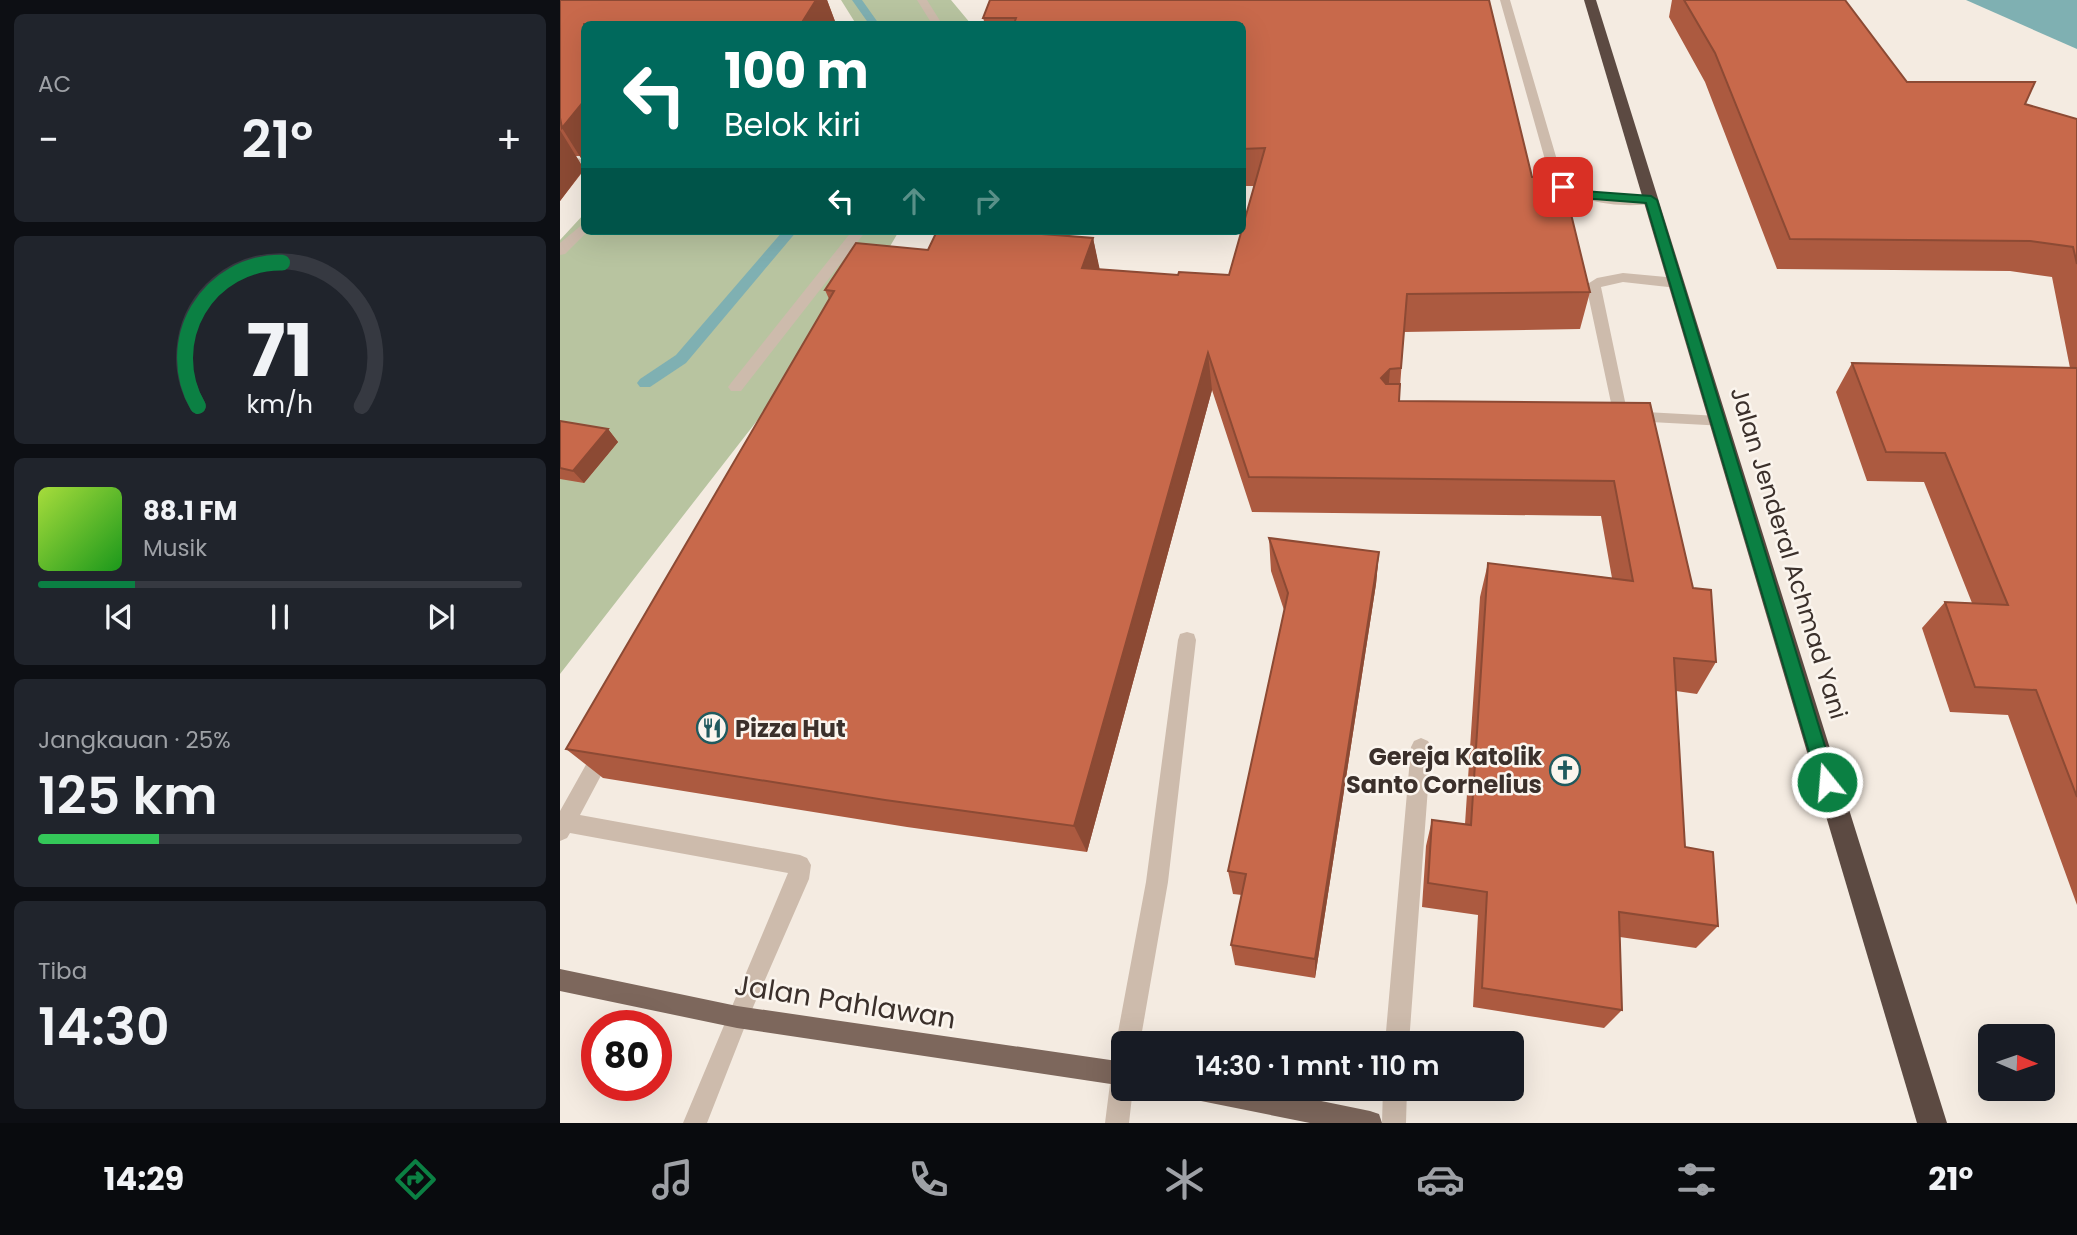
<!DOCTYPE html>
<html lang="id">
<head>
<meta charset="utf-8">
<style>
	:root { --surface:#171b24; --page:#20242c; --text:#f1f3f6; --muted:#9ea1a6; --line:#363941; --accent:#0b8043 }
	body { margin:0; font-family:Poppins,sans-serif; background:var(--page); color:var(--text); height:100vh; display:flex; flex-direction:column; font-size:26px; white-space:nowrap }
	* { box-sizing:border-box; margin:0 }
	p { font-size:23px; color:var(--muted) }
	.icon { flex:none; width:38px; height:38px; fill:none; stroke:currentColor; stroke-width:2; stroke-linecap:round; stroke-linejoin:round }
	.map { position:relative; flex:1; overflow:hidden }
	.sheet { display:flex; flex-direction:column; gap:14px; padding:14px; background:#0d0f14; width:560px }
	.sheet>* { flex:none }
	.guide { position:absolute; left:21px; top:21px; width:665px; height:214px; border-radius:10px; box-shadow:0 7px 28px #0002; background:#00695c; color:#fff; overflow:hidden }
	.needle { width:46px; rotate:92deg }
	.controls { position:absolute; left:1418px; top:1024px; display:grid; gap:14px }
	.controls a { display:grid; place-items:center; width:77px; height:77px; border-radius:10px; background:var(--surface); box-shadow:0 7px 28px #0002; font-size:35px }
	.speed { position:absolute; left:21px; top:1010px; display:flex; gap:14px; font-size:35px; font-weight:700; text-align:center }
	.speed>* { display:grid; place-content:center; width:91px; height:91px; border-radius:50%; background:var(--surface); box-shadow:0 7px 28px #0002; line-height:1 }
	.speed .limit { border:10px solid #d22; background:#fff; color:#111 }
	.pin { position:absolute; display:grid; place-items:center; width:60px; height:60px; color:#fff; margin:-30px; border-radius:14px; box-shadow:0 4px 10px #0006 }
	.me { position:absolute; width:77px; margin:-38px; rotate:343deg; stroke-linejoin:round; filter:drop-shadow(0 0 5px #0008) }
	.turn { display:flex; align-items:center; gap:24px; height:147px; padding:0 28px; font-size:32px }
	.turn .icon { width:91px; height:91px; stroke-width:2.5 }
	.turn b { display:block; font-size:49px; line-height:60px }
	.lanes { display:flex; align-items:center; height:66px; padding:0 28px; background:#0003; justify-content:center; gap:35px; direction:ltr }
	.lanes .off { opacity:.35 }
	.big { font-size:52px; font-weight:600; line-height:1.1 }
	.sheet .tile { flex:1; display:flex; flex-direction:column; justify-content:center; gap:10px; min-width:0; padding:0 24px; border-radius:10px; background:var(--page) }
	.sheet .dial { align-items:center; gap:0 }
	.dial svg { height:182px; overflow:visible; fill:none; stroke:var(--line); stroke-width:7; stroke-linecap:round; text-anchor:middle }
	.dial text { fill:var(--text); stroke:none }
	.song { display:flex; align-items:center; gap:21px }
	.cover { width:84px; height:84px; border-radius:10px; background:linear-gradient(135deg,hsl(80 70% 55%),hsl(120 70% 35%)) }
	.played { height:7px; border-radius:4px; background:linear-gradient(90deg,var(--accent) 20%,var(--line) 20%) }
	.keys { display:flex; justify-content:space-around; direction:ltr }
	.heat { display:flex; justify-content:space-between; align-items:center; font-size:38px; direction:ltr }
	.charge { height:10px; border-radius:5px; background:linear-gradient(90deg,#34c759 25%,var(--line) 0) }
	.trip { position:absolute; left:551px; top:1031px; width:413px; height:70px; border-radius:10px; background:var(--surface); box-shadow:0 7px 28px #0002; font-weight:600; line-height:70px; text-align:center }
	.dock { display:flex; height:112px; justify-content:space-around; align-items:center; background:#090b0e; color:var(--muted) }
	.dock .icon { width:49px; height:49px }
	.dock .active { color:var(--accent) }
	.dock b { font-size:32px; color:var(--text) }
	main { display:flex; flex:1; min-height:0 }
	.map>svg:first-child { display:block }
	.green { fill:#b8c4a0 }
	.water { fill:#7fb0b2 }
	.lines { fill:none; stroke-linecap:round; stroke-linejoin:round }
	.stream { fill:#7fb0b2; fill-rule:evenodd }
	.minor { fill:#cdbbac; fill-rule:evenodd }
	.major { fill:#7d675c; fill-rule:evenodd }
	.highway { fill:#5c4a42; fill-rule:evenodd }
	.wall { fill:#ac5a40 }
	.shaded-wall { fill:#8c4a34 }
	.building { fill:#c8694b; stroke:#8c4a34; stroke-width:2 }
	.route { fill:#0b8043; stroke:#07532c; stroke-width:2 }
	.labels { text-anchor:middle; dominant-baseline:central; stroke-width:5; stroke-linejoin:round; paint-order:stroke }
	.street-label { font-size:24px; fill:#3b302b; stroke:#fbf5ee }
	.poi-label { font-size:24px; font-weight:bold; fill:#3b302b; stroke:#fbf5ee; text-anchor:start }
	.near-street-label { font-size:28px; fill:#3b302b; stroke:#fbf5ee }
</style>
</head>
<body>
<main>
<section class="sheet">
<div class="tile"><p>AC</p>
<div class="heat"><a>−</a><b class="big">21°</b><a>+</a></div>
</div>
<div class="tile dial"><svg viewBox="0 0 100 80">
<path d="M14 69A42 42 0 1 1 86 69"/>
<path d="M14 69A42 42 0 0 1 51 6" stroke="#0b8043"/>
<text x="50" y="56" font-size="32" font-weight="700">71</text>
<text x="50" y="72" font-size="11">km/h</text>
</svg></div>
<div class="tile">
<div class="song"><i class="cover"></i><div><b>88.1 FM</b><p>Musik</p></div></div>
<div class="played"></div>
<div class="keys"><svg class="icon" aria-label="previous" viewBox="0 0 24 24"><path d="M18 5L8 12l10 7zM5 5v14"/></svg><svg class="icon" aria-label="pause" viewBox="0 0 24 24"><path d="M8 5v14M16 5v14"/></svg><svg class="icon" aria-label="next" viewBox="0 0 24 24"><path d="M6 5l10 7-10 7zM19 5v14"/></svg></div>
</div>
<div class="tile"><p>Jangkauan · 25%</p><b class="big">125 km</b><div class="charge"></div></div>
<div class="tile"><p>Tiba</p><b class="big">14:30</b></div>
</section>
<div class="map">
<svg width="1517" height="1123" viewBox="0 0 1517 1123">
	<rect width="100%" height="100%" fill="#f4ebe1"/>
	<!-- green -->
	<path class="green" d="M 281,0 L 391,0 L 411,24 L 296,24 Z
		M 24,214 L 24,231 L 339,231 L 322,260 L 0,674 L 0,240 Z"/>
	<!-- water -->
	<path class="water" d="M 1406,0 L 1517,0 L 1517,49 Z"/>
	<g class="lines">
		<!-- stream -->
		<path class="stream" d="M 292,0 L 302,0 L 319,24 L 309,24 Z
			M 223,231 L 237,231 L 126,363 L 90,387 L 80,387 L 77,383 L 80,379 L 116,355 Z"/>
		<!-- minor -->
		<path class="minor" d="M 357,0 L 367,0 L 382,24 L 372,24 Z
			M 940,0 L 950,0 L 1002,177 L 1030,192 L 1091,196 L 1098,200 L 1096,203 C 1063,209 1017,203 991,181 Z
			M 0,157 L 24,159 L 24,167 L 0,165 Z
			M 24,223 L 24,231 L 28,231 L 5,254 L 0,255 L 0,243 Z
			M 292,231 L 306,231 L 181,391 L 171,391 L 168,387 L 171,383 Z
			M 1063,273 L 1117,278 L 1124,283 L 1117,288 L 1063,282 L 1041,287 L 1067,411 L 1159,416 L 1165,418 L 1167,422 L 1165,426 L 1072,421 L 1054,417 L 1026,285 L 1037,278 Z
			M 627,632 L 634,634 L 636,640 L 608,882 L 580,1043 L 564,1043 L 564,1053 L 556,1043 L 586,882 L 618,640 L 620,634 Z
			M 861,738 L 868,741 L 871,747 L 849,1043 L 825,1043 L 851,747 L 854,741 Z
			M 44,742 L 51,745 L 54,751 L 20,815 L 240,855 L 247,858 L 251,865 L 249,879 L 187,1021 L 147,1123 L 123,1123 L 228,873 L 10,833 L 7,838 L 0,841 L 0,811 L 37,745 Z
			M 564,1056 L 564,1088 L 573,1088 L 569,1123 L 545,1123 L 552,1068 L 556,1060 Z
			M 823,1088 L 847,1088 L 846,1123 L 822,1123 Z"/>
		<!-- major -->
		<path class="major" d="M 0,969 L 177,1006 L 564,1062 L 564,1086 L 177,1028 L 0,991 Z
			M 624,1088 L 698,1088 L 810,1111 L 819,1114 L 822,1123 L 750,1123 L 636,1100 L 628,1096 Z"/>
		<!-- highway -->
		<path class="highway" d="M 1024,0 L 1036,0 L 1387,1123 L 1357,1123 Z"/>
	</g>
	<!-- wall -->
	<path class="wall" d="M 0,0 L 267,0 L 276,24 L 24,24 L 24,163 L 20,156 L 16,156 L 24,170 L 0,201 Z
		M 430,0 L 929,0 L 972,177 L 1002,177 L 1030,292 L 1020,329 L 844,332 L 839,401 L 1090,403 L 1133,588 L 1151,590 L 1156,662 L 1137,694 L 1116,691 L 1125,847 L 1153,852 L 1158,926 L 1136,948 L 1060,937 L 1062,1010 L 1044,1028 L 913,1007 L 918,915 L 862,907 L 866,846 L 872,820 L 905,824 L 920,597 L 928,563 L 1052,578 L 1041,516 L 692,512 L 652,390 L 527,852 L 347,827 L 43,778 L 6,749 L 269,299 L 265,290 L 296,243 L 368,250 L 377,231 L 445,231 L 533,238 L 539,269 L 618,275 L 619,272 L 669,275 L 694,186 L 682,186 L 682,24 L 425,24 L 423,18 Z
		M 1112,0 L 1285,0 L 1347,82 L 1465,104 L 1517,119 L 1517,905 L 1448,715 L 1390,712 L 1362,628 L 1385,602 L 1412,603 L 1364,482 L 1307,481 L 1276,392 L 1292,363 L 1510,368 L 1492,277 L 1450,271 L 1217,269 L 1145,82 L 1109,17 Z
		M 0,421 L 48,429 L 58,442 L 24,483 L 0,479 Z
		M 709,538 L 819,552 L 816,584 L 755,978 L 675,965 L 671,945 L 682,895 L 673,894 L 668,871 L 724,610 L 711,571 Z"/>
	<!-- shaded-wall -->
	<path class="shaded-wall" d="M 233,0 L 267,0 L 276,24 L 241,24 Z
		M 24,101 L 24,163 L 2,128 Z
		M 0,130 L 24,169 L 0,201 Z
		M 533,238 L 541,275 L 522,268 Z
		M 648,353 L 652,390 L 527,852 L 514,826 Z
		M 830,369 L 827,406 L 821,378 Z
		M 48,429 L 58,442 L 24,483 L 13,471 Z
		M 819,552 L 816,584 L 755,978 L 755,959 Z"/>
	<!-- building -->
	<path class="building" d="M 0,0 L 256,0 L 241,24 L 24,24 L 24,101 L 2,128 L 0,118 Z
		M 430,0 L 929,0 L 972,177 L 1002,177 L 1030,292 L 847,294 L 841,368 L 830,369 L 821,378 L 826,384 L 840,384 L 839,401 L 1090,403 L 1133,588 L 1151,590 L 1156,662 L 1114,658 L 1125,847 L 1153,852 L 1158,926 L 1059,912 L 1062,1010 L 922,988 L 927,892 L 868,883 L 872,820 L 911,825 L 928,563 L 1073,581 L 1054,481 L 689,477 L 648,353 L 514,826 L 325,800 L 6,749 L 274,291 L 265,290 L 296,243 L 368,250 L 377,231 L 445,231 L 533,238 L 522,268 L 618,275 L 619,272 L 669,275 L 705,148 L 682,149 L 682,24 L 454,24 L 456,18 L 423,18 Z
		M 1124,0 L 1285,0 L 1347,82 L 1475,82 L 1465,104 L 1517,119 L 1517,264 L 1513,247 L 1470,241 L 1230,239 L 1155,53 Z
		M 1292,363 L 1517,368 L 1517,797 L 1476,690 L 1415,687 L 1385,602 L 1448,605 L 1385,453 L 1326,452 Z
		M 0,421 L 48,429 L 13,471 L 0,468 Z
		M 709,538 L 819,552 L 755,959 L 671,945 L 686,874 L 668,871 L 728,593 Z"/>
	<!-- route -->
	<path class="route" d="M 999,184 L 1023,191 L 1091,196 L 1097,200 L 1276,782 L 1273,788 L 1267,790 L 1260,788 L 1258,782 L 1086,203 L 1021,198 L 999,189 Z"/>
	<!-- icons -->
	<defs>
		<g id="restaurant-ring" transform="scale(1.575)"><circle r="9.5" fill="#fbf5ee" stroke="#1f5a5e" stroke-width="1.5"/><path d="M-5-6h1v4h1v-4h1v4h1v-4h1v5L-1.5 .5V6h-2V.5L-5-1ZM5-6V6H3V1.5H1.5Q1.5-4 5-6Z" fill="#1f5a5e"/></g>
		<g id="church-ring" transform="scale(1.575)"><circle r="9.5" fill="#fbf5ee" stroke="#1f5a5e" stroke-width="1.5"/><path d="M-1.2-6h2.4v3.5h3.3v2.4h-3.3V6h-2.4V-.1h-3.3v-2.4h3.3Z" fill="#1f5a5e"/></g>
	</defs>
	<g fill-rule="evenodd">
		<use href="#restaurant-ring" x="152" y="728"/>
		<use href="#church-ring" x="1005" y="770"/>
	</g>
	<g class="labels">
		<!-- street labels -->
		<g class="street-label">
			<text transform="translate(1229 553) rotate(73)">Jalan Jenderal Achmad Yani</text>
		</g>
		<!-- poi labels -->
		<g class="poi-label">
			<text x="175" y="728">Pizza Hut</text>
			<text x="982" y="756" text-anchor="end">Gereja Katolik<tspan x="982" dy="28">Santo Cornelius</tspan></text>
		</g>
		<!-- near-street labels -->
		<g class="near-street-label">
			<text transform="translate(285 1002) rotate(9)">Jalan Pahlawan</text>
		</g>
	</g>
</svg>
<div class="controls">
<a><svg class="needle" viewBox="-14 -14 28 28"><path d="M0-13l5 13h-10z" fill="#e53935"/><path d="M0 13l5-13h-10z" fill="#9ea1a6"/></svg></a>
</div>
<div class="speed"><div class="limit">80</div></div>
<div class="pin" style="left:1003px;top:187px;background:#d93025"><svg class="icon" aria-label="arrive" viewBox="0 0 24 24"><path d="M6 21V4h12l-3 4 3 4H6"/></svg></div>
<svg class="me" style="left:1267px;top:782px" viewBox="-20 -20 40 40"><circle r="17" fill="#0b8043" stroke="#fff" stroke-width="3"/><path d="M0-11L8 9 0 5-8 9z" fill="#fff"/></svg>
<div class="trip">14:30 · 1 mnt · 110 m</div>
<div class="guide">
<div class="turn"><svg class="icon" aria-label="left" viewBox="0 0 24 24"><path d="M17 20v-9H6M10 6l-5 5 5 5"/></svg><div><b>100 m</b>Belok kiri</div></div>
<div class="lanes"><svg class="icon" aria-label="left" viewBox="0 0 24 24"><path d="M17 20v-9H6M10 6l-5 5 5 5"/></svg><svg class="icon off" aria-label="ahead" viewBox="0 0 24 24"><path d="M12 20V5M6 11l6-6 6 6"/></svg><svg class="icon off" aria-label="right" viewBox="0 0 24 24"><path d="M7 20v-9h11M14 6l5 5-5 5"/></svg></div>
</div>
</div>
</main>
<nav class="dock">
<b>14:29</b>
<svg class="icon active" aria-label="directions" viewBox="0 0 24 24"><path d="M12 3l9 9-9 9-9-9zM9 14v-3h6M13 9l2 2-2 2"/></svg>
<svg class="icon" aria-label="music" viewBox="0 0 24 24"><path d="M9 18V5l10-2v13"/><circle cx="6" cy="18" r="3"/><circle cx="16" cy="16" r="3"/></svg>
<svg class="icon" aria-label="phone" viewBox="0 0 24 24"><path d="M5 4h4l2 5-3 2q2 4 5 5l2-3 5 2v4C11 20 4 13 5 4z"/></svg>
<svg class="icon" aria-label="climate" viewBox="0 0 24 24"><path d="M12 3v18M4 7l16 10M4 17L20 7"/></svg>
<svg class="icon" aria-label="car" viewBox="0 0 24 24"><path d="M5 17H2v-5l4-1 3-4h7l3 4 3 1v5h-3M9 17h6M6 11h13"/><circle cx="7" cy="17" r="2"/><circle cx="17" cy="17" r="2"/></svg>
<svg class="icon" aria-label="filters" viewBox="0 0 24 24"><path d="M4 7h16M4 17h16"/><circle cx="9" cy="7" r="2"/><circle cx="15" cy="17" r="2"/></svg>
<b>21°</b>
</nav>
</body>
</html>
